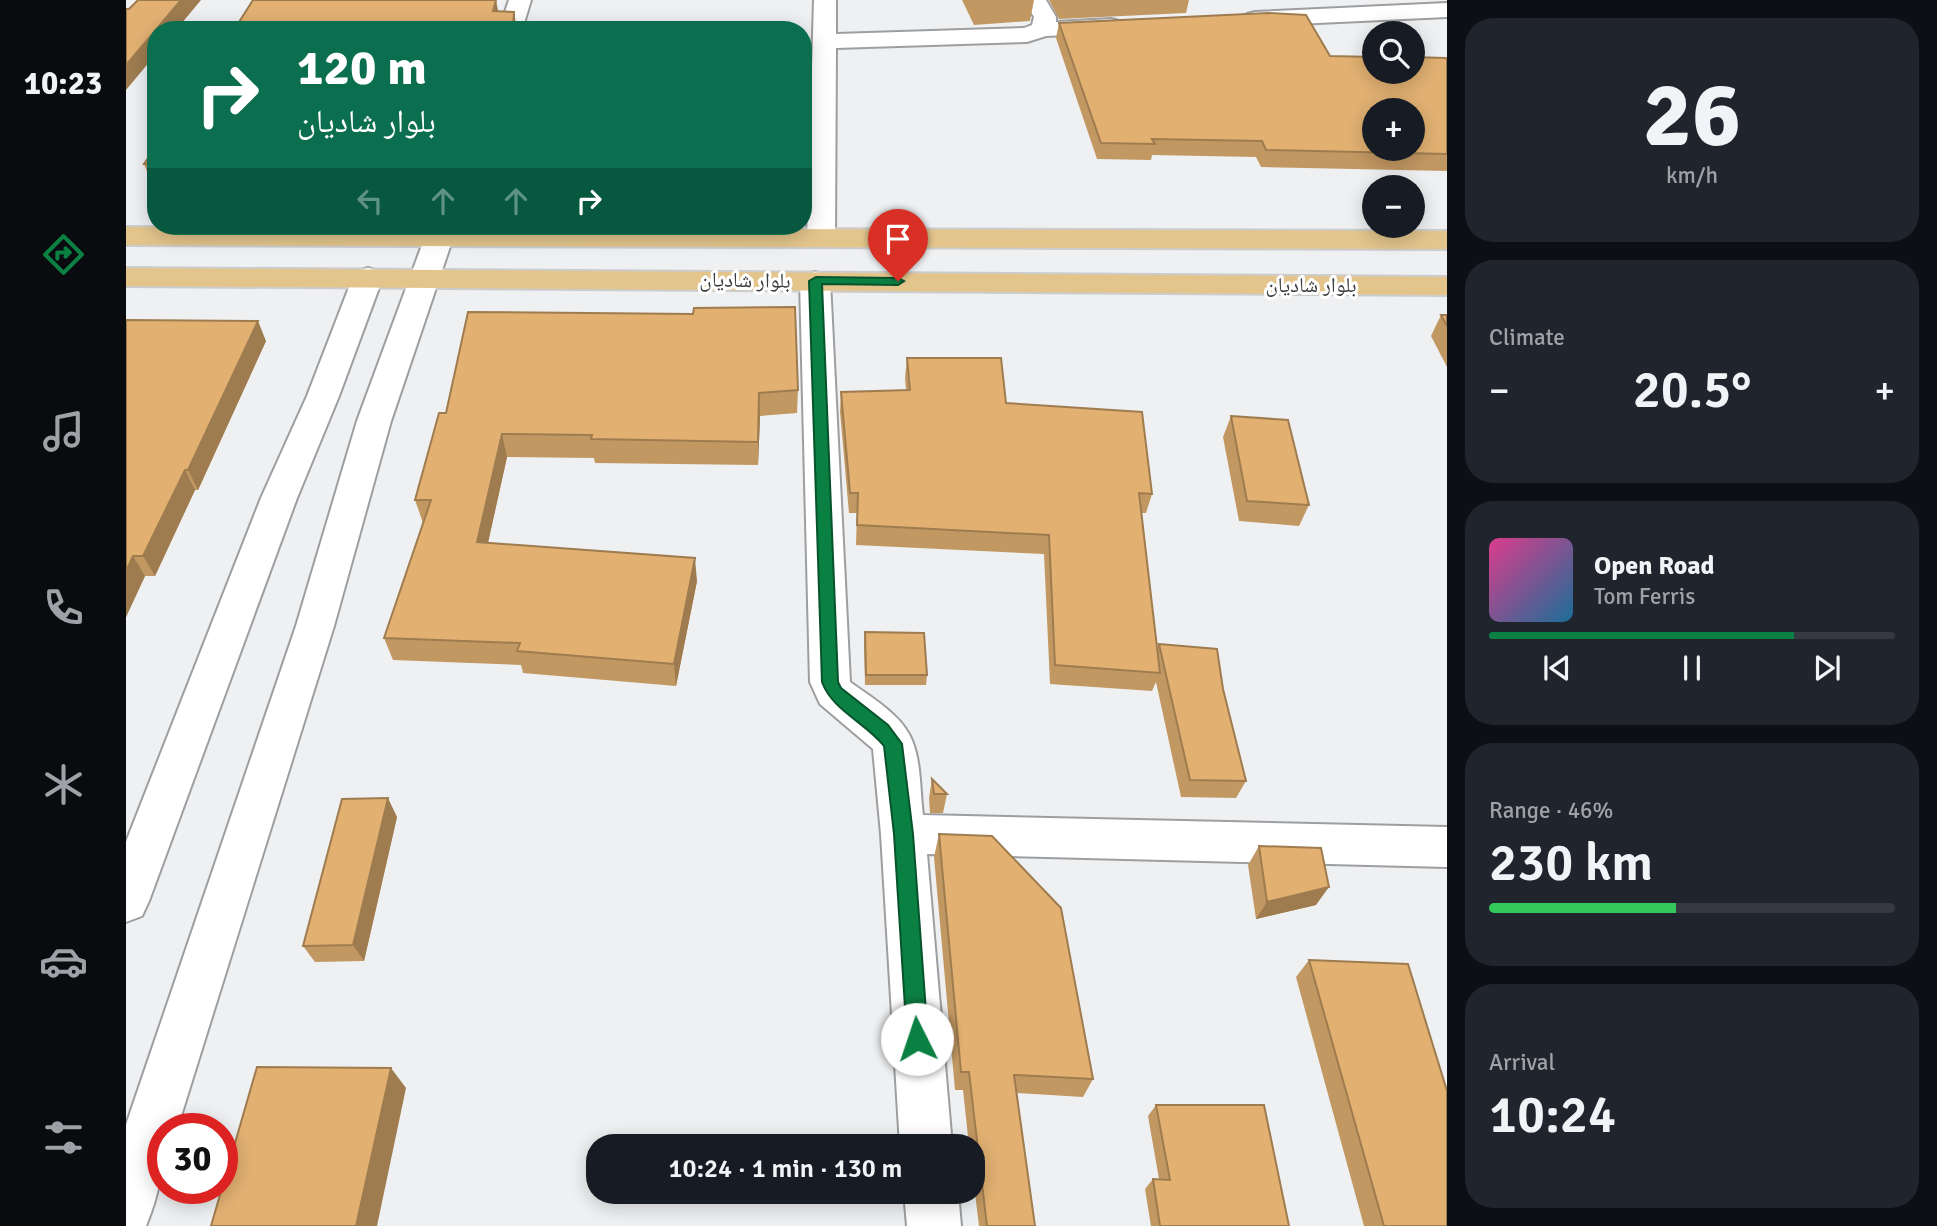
<!DOCTYPE html>
<html lang="en">
<head>
<meta charset="utf-8">
<style>
	:root { --surface:#171b24; --page:#20242c; --text:#f1f3f6; --muted:#9ea1a6; --line:#363941; --accent:#0b8043 }
	body { margin:0; font-family:Signika,"Noto Naskh Arabic",sans-serif; background:var(--page); color:var(--text); height:100vh; display:flex; flex-direction:column; font-size:26px; white-space:nowrap }
	* { box-sizing:border-box; margin:0 }
	p { font-size:23px; color:var(--muted) }
	.icon { flex:none; width:38px; height:38px; fill:none; stroke:currentColor; stroke-width:2; stroke-linecap:round; stroke-linejoin:round }
	.map { position:relative; flex:1; overflow:hidden }
	.sheet { display:flex; flex-direction:column; gap:18px; padding:18px; background:#0d0f14; width:490px }
	.sheet>* { flex:none }
	.guide { position:absolute; left:21px; top:21px; width:665px; height:214px; border-radius:28px; box-shadow:0 4px 18px #0003; background:#0b6e4f; color:#fff; overflow:hidden }
	.controls { position:absolute; left:1236px; top:21px; display:grid; gap:14px }
	.controls a { display:grid; place-items:center; width:63px; height:63px; border-radius:50%; background:var(--surface); box-shadow:0 4px 18px #0003; font-size:35px }
	.speed { position:absolute; left:21px; top:1113px; display:flex; gap:14px; font-size:35px; font-weight:700; text-align:center }
	.speed>* { display:grid; place-content:center; width:91px; height:91px; border-radius:50%; background:var(--surface); box-shadow:0 4px 18px #0003; line-height:1 }
	.speed .limit { border:10px solid #d22; background:#fff; color:#111 }
	.pin { position:absolute; display:grid; place-items:center; width:60px; height:60px; color:#fff; margin:-72px -30px; border-radius:50% 50% 50% 0; rotate:-45deg; box-shadow:0 0 7px #0007 }
	.pin .icon { rotate:45deg }
	.me { position:absolute; width:77px; margin:-38px; rotate:356deg; stroke-linejoin:round; filter:drop-shadow(0 0 5px #0008) }
	.turn { display:flex; align-items:center; gap:24px; height:147px; padding:0 35px; font-size:32px }
	.turn .icon { width:91px; height:91px; stroke-width:2.5 }
	.turn b { display:block; font-size:49px; line-height:60px }
	.lanes { display:flex; align-items:center; height:66px; padding:0 35px; background:#0003; justify-content:center; gap:35px; direction:ltr }
	.lanes .off { opacity:.35 }
	.big { font-size:52px; font-weight:600; line-height:1.1 }
	.sheet .widget { flex:1; display:flex; flex-direction:column; justify-content:center; gap:10px; min-width:0; padding:0 24px; border-radius:28px; background:var(--page) }
	.sheet .dial { align-items:center; gap:0 }
	.dial b { font-size:91px; line-height:1 }
	.song { display:flex; align-items:center; gap:21px }
	.cover { width:84px; height:84px; border-radius:10px; background:linear-gradient(135deg,hsl(330 70% 55%),hsl(200 70% 35%)) }
	.played { height:7px; border-radius:4px; background:linear-gradient(90deg,var(--accent) 75%,var(--line) 75%) }
	.keys { display:flex; justify-content:space-around; direction:ltr }
	.heat { display:flex; justify-content:space-between; align-items:center; font-size:38px; direction:ltr }
	.charge { height:10px; border-radius:5px; background:linear-gradient(90deg,#34c759 46%,var(--line) 0) }
	.trip { position:absolute; left:460px; top:1134px; width:399px; height:70px; border-radius:28px; background:var(--surface); box-shadow:0 4px 18px #0003; font-weight:600; line-height:70px; text-align:center }
	main { display:flex; flex:1; min-height:0 }
	.tabs { display:flex; flex-direction:column; width:126px; justify-content:space-around; align-items:center; background:#090b0e; color:var(--muted) }
	.tabs .icon { width:49px; height:49px }
	.tabs .active { color:var(--accent) }
	.tabs b { font-size:32px; color:var(--text) }
	.map>svg:first-child { display:block }
	.lines { fill:none; stroke-linecap:round; stroke-linejoin:round }
	.street-casing { stroke:#9d9ea0; stroke-width:4 }
	.primary-casing { stroke:#cccccd; stroke-width:4 }
	.street { fill:#fff; fill-rule:evenodd }
	.primary { fill:#e3c58c; fill-rule:evenodd }
	.wall { fill:#c29862 }
	.shaded-wall { fill:#9e7c50 }
	.building { fill:#e2b172; stroke:#9e7c50; stroke-width:2; fill-rule:evenodd }
	.route { fill:#0b8043; stroke:#07532c; stroke-width:2 }
	.labels { text-anchor:middle; dominant-baseline:central; stroke-width:6; stroke-linejoin:round; paint-order:stroke }
	.far-street-label { font-size:21px; fill:#3b3c3d; stroke:#fff }
</style>
</head>
<body>
<main>
<nav class="tabs">
<b>10:23</b>
<svg class="icon active" aria-label="directions" viewBox="0 0 24 24"><path d="M12 3l9 9-9 9-9-9zM9 14v-3h6M13 9l2 2-2 2"/></svg>
<svg class="icon" aria-label="music" viewBox="0 0 24 24"><path d="M9 18V5l10-2v13"/><circle cx="6" cy="18" r="3"/><circle cx="16" cy="16" r="3"/></svg>
<svg class="icon" aria-label="phone" viewBox="0 0 24 24"><path d="M5 4h4l2 5-3 2q2 4 5 5l2-3 5 2v4C11 20 4 13 5 4z"/></svg>
<svg class="icon" aria-label="climate" viewBox="0 0 24 24"><path d="M12 3v18M4 7l16 10M4 17L20 7"/></svg>
<svg class="icon" aria-label="car" viewBox="0 0 24 24"><path d="M5 17H2v-5l4-1 3-4h7l3 4 3 1v5h-3M9 17h6M6 11h13"/><circle cx="7" cy="17" r="2"/><circle cx="17" cy="17" r="2"/></svg>
<svg class="icon" aria-label="filters" viewBox="0 0 24 24"><path d="M4 7h16M4 17h16"/><circle cx="9" cy="7" r="2"/><circle cx="15" cy="17" r="2"/></svg>
</nav>
<div class="map">
<svg width="1321" height="1226" viewBox="0 0 1321 1226">
	<rect width="100%" height="100%" fill="#eff0f2"/>
	<g class="lines">
		<!-- street casing -->
		<g class="street-casing">
			<path id="street" d="M 383,0 L 405,0 L 396,30 L 373,30 Z
				M 688,0 L 710,0 L 710,34 L 898,28 L 906,25 L 908,17 L 898,0 L 920,0 L 930,17 L 930,22 L 985,19 L 993,21 L 996,26 L 993,31 L 985,33 L 920,36 L 901,42 L 710,48 L 709,238 L 705,244 L 695,247 L 685,244 L 681,238 Z
				M 1321,3 L 1321,17 L 1129,26 L 1121,24 L 1118,19 L 1121,14 L 1129,12 Z
				M 303,226 L 331,226 L 265,421 L 208,626 L 51,1129 L 37,1129 C 37,1168 35,1189 20,1226 L 0,1226 L 0,1125 L 170,626 L 231,421 Z
				M 242,268 L 252,271 L 257,277 L 213,396 L 171,498 L 23,901 L 16,916 L 0,922 L 0,842 L 135,498 L 181,396 L 227,277 L 232,271 Z
				M 689,272 L 699,275 L 704,281 L 724,682 C 746,698 778,716 787,743 C 795,764 794,792 797,815 L 1321,827 L 1321,867 L 801,854 L 826,1146 L 774,1146 L 755,834 L 747,749 L 694,704 L 684,682 L 674,281 L 679,275 Z
				M 778,1192 L 832,1192 L 835,1226 L 781,1226 Z"/>
		</g>
		<!-- primary casing -->
		<g class="primary-casing">
			<path id="primary" d="M 0,227 L 1321,231 L 1321,249 L 0,245 Z
				M 0,268 L 1321,277 L 1321,295 L 0,286 Z"/>
		</g>
		<!-- street -->
		<use href="#street" class="street"/>
		<!-- primary -->
		<use href="#primary" class="primary"/>
	</g>
	<!-- wall -->
	<path class="wall" d="M 836,0 L 908,0 L 904,21 L 848,25 Z
		M 923,0 L 1063,0 L 1060,13 L 933,19 Z
		M 933,23 L 1204,56 L 1321,59 L 1321,171 L 1135,167 L 1130,157 L 1026,155 L 1025,160 L 971,159 L 930,38 Z
		M 30,146 L 30,186 L 27,186 L 18,164 Z
		M 1315,315 L 1321,315 L 1321,367 L 1305,336 Z
		M 0,320 L 140,341 L 72,490 L 69,490 L 29,576 L 19,576 L 0,617 Z
		M 781,358 L 880,403 L 1026,494 L 1020,513 L 1016,513 L 1031,649 L 1033,644 L 1097,689 L 1120,781 L 1110,798 L 1055,797 L 1030,682 L 1026,691 L 924,684 L 918,554 L 730,545 L 731,513 L 723,513 L 714,412 L 715,392 L 780,390 L 779,378 Z
		M 672,390 L 671,413 L 634,416 L 632,465 L 469,463 L 468,458 L 381,457 L 362,543 L 571,581 L 550,686 L 397,673 L 395,665 L 267,660 L 258,638 L 297,523 L 289,500 L 313,413 Z
		M 1105,416 L 1183,505 L 1173,526 L 1113,521 L 1097,437 Z
		M 739,632 L 801,675 L 800,685 L 739,685 L 738,642 Z
		M 806,779 L 821,794 L 817,813 L 804,813 L 803,798 Z
		M 271,817 L 238,961 L 189,962 L 177,946 Z
		M 813,834 L 967,1079 L 957,1097 L 891,1093 L 909,1226 L 853,1226 L 847,1177 L 847,1146 L 843,1146 L 837,1090 L 829,1090 L 808,857 Z
		M 1133,846 L 1190,905 L 1130,919 L 1122,865 Z
		M 1183,960 L 1321,1226 L 1238,1226 L 1170,977 Z
		M 1030,1105 L 1163,1226 L 1025,1226 L 1019,1189 L 1027,1179 L 1033,1179 L 1022,1116 Z"/>
	<!-- shaded-wall -->
	<path class="shaded-wall" d="M 55,0 L 75,0 L 50,30 L 30,30 Z
		M 370,0 L 374,20 L 367,11 Z
		M 388,12 L 391,30 L 387,30 Z
		M 30,30 L 30,54 L 0,90 L 0,65 Z
		M 132,321 L 140,341 L 72,490 L 62,470 Z
		M 633,393 L 634,416 L 632,465 L 632,442 Z
		M 376,434 L 381,457 L 357,565 L 351,542 Z
		M 59,470 L 69,490 L 29,576 L 17,556 Z
		M 7,556 L 19,576 L 0,617 L 0,571 Z
		M 569,558 L 571,581 L 550,686 L 548,664 Z
		M 262,798 L 271,817 L 238,961 L 227,945 Z
		M 1203,887 L 1190,905 L 1130,919 L 1141,902 Z
		M 265,1068 L 280,1088 L 251,1226 L 230,1226 Z"/>
	<!-- building -->
	<path class="building" d="M 12,0 L 55,0 L 0,65 L 0,9 L 3,9 Z
		M 127,0 L 370,0 L 367,11 L 388,12 L 387,30 L 108,30 Z
		M 1142,13 L 1180,15 L 1204,56 L 1248,57 L 1248,72 L 1286,72 L 1286,57 L 1320,58 L 1321,59 L 1321,154 L 1140,150 L 1136,141 L 1026,139 L 1029,144 L 975,143 L 933,23 ZM 1248,110 L 1286,110 L 1286,149 L 1248,149 Z
		M 30,146 L 30,164 L 18,164 Z
		M 669,307 L 672,390 L 633,393 L 632,442 L 465,439 L 466,435 L 376,434 L 351,542 L 569,558 L 548,664 L 391,651 L 394,643 L 258,638 L 305,500 L 289,500 L 313,413 L 320,413 L 342,312 L 567,314 L 568,308 Z
		M 1315,315 L 1321,315 L 1321,326 Z
		M 0,320 L 132,321 L 62,470 L 59,470 L 17,556 L 7,556 L 0,571 Z
		M 781,358 L 875,358 L 880,403 L 1016,412 L 1026,494 L 1013,493 L 1034,673 L 929,665 L 923,535 L 731,525 L 732,493 L 724,493 L 715,392 L 784,390 Z
		M 1105,416 L 1162,420 L 1183,505 L 1121,501 Z
		M 739,632 L 798,633 L 801,675 L 740,675 Z
		M 1033,644 L 1091,649 L 1097,689 L 1120,781 L 1064,780 Z
		M 806,779 L 821,794 L 808,794 Z
		M 262,798 L 227,945 L 177,946 L 216,799 Z
		M 813,834 L 866,836 L 935,908 L 967,1079 L 888,1075 L 909,1226 L 861,1226 L 843,1072 L 835,1072 Z
		M 1133,846 L 1195,848 L 1203,887 L 1141,902 Z
		M 1183,960 L 1282,964 L 1321,1091 L 1321,1226 L 1258,1226 Z
		M 131,1067 L 265,1068 L 230,1226 L 85,1226 Z
		M 1030,1105 L 1138,1105 L 1163,1226 L 1034,1226 L 1027,1179 L 1044,1180 Z"/>
	<!-- route -->
	<path class="route" d="M 690,277 L 772,278 L 778,281 L 772,285 L 696,284 L 712,682 L 715,688 L 762,725 L 776,744 L 787,834 L 802,1039 L 799,1046 L 791,1049 L 784,1046 L 781,1039 L 768,834 L 758,746 C 740,723 706,710 696,682 L 683,281 Z"/>
	<g class="labels">
		<!-- far-street labels -->
		<g class="far-street-label">
			<text transform="translate(619 280) rotate(1)">بلوار شادیان</text>
			<text x="1185" y="285">بلوار شادیان</text>
		</g>
	</g>
</svg>
<div class="controls">
<a><svg class="icon" aria-label="search" viewBox="0 0 24 24"><circle cx="10" cy="10" r="6"/><path d="M15 15l6 6"/></svg></a>
<a>+</a>
<a>−</a>
</div>
<div class="speed"><div class="limit">30</div></div>
<div class="pin" style="left:772px;top:281px;background:#d93025"><svg class="icon" aria-label="arrive" viewBox="0 0 24 24"><path d="M6 21V4h12l-3 4 3 4H6"/></svg></div>
<svg class="me" style="left:791px;top:1039px" viewBox="-20 -20 40 40"><circle r="19" fill="#fff"/><path d="M0-13L10 11 0 6-10 11z" fill="#0b8043"/></svg>
<div class="trip">10:24 · 1 min · 130 m</div>
<div class="guide">
<div class="turn"><svg class="icon" aria-label="right" viewBox="0 0 24 24"><path d="M7 20v-9h11M14 6l5 5-5 5"/></svg><div><b>120 m</b>بلوار شادیان</div></div>
<div class="lanes"><svg class="icon off" aria-label="left" viewBox="0 0 24 24"><path d="M17 20v-9H6M10 6l-5 5 5 5"/></svg><svg class="icon off" aria-label="ahead" viewBox="0 0 24 24"><path d="M12 20V5M6 11l6-6 6 6"/></svg><svg class="icon off" aria-label="ahead" viewBox="0 0 24 24"><path d="M12 20V5M6 11l6-6 6 6"/></svg><svg class="icon" aria-label="right" viewBox="0 0 24 24"><path d="M7 20v-9h11M14 6l5 5-5 5"/></svg></div>
</div>
</div>
<section class="sheet">
<div class="widget dial"><b>26</b><p>km/h</p></div>
<div class="widget"><p>Climate</p>
<div class="heat"><a>−</a><b class="big">20.5°</b><a>+</a></div>
</div>
<div class="widget">
<div class="song"><i class="cover"></i><div><b>Open Road</b><p>Tom Ferris</p></div></div>
<div class="played"></div>
<div class="keys"><svg class="icon" aria-label="previous" viewBox="0 0 24 24"><path d="M18 5L8 12l10 7zM5 5v14"/></svg><svg class="icon" aria-label="pause" viewBox="0 0 24 24"><path d="M8 5v14M16 5v14"/></svg><svg class="icon" aria-label="next" viewBox="0 0 24 24"><path d="M6 5l10 7-10 7zM19 5v14"/></svg></div>
</div>
<div class="widget"><p>Range · 46%</p><b class="big">230 km</b><div class="charge"></div></div>
<div class="widget"><p>Arrival</p><b class="big">10:24</b></div>
</section>
</main>
</body>
</html>
